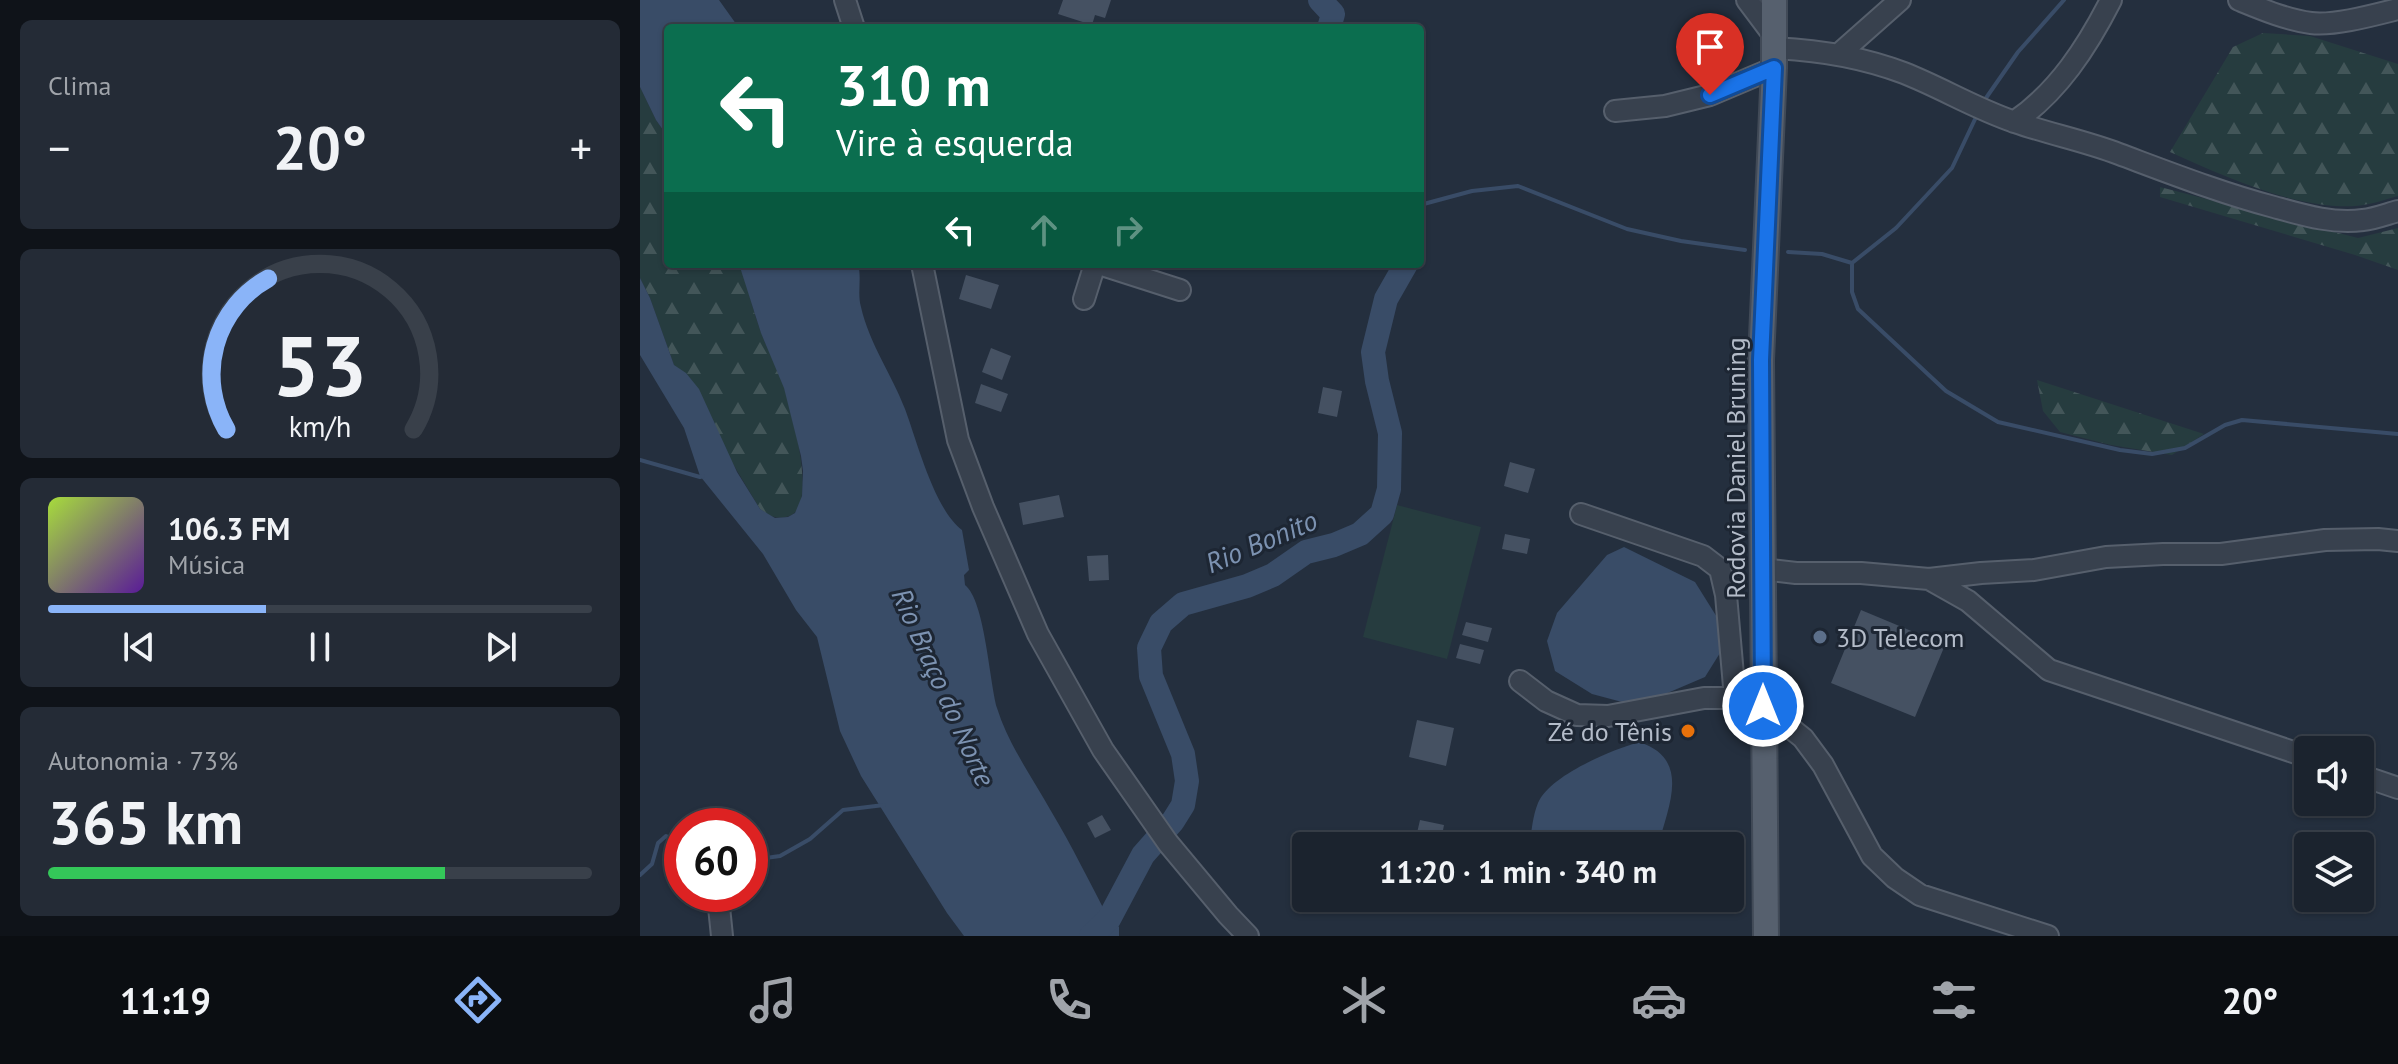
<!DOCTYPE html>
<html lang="pt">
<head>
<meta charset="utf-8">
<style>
	:root { --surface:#1b232e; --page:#242b36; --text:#f1f3f6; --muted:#a0a4aa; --line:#39404a; --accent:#8ab4f8 }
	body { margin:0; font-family:"PT Sans",sans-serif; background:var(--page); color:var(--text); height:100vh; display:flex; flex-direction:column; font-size:30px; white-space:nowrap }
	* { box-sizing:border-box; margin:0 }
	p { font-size:26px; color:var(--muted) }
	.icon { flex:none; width:44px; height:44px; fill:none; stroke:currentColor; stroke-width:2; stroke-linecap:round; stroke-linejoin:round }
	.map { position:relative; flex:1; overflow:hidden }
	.drawer { display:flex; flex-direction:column; gap:20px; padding:20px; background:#0f1319; width:640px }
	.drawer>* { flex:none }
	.guide { position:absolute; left:24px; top:24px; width:760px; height:244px; border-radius:8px; box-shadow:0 2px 6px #0004,0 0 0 2px var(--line); background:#0b6e4f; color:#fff; overflow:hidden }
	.buttons { position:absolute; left:1654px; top:736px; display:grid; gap:16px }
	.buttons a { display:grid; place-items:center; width:80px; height:80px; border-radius:8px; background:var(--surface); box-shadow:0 2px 6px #0004,0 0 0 2px var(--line); font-size:40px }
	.speed { position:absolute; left:24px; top:808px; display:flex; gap:16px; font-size:40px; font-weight:700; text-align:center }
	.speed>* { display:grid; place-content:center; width:104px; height:104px; border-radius:50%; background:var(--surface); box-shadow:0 2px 6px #0004,0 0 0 2px var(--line); line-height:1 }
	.speed .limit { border:12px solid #d22; background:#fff; color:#111 }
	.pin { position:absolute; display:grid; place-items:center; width:68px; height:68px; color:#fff; margin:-82px -34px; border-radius:50% 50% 50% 0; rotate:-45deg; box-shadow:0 0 8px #0007 }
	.pin .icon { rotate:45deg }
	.me { position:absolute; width:88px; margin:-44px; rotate:0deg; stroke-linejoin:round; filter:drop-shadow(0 0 6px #0008) }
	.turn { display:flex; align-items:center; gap:28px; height:168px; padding:0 40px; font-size:36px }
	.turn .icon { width:104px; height:104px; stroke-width:2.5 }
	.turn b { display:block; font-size:56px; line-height:68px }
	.lanes { display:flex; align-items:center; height:76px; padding:0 40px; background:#0003; justify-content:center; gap:40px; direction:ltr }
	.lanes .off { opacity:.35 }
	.big { font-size:60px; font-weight:600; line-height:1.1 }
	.drawer .widget { flex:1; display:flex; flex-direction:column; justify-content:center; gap:12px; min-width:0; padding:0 28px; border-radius:12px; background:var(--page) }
	.drawer .dial { align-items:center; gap:0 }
	.dial svg { height:208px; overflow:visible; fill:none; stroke:var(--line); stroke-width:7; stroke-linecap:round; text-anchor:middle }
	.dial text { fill:var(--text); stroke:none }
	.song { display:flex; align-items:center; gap:24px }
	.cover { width:96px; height:96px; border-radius:12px; background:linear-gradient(135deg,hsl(80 70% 55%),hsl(270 70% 35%)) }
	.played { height:8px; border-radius:4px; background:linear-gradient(90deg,var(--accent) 40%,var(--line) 40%) }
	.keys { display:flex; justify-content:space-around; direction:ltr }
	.heat { display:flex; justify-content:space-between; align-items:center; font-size:44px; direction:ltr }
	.charge { height:12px; border-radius:6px; background:linear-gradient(90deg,#34c759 73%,var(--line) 0) }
	.trip { position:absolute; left:652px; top:832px; width:452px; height:80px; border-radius:8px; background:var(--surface); box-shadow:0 2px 6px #0004,0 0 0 2px var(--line); font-weight:600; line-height:80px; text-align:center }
	.tabs { display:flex; height:128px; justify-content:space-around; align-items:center; background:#0b0e12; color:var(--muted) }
	.tabs .icon { width:56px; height:56px }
	.tabs .on { color:var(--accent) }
	.tabs b { font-size:36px; color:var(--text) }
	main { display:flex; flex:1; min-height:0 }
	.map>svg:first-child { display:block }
	.forest { fill:url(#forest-firs) }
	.park { fill:#263c3f }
	.water { fill:#394c67 }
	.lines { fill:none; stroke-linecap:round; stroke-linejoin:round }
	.stream { stroke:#394c67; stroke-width:4 }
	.river { stroke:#394c67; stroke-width:24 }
	.building { fill:#455162 }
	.minor-casing { stroke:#565f6c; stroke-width:24 }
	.major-casing { stroke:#414a57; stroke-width:28 }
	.minor { stroke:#38414e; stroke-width:20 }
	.major { stroke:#56606e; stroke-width:24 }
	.route-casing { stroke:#114b97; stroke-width:20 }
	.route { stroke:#1a73e8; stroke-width:14 }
	.service-dot { fill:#5c6f8a; stroke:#1d2633; stroke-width:3 }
	.food-dot { fill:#e8710a; stroke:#1d2633; stroke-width:3 }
	.labels { text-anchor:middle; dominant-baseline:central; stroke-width:6; stroke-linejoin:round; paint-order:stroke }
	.street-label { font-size:26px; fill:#b4bcc9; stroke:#1d2633 }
	.poi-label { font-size:26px; fill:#b4bcc9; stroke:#1d2633; text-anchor:start }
	.water-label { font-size:28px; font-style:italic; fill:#7c92b1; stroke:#1d2633 }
</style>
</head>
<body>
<main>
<section class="drawer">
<div class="widget"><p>Clima</p>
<div class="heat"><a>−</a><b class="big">20°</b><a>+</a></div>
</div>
<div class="widget dial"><svg viewBox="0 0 100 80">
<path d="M14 69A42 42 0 1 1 86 69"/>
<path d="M14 69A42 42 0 0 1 30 11" stroke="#8ab4f8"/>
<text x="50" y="56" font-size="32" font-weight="700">53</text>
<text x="50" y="72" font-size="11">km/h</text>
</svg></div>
<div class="widget">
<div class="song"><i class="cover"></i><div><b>106.3 FM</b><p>Música</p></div></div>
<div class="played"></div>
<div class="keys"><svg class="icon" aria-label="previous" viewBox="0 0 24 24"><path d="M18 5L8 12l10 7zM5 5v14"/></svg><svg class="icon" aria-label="pause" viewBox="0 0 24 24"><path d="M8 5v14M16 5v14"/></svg><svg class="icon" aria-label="next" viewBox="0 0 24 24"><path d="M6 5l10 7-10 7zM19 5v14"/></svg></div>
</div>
<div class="widget"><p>Autonomia · 73%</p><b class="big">365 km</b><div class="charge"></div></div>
</section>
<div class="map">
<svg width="1758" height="936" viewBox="0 0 1758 936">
	<defs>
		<pattern id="forest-firs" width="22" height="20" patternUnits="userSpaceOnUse" patternTransform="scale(2)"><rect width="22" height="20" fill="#263c3f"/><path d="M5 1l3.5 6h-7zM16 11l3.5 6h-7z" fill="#435659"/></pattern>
	</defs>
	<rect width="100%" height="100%" fill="#242f3e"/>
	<!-- forest -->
	<path class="forest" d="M 1623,33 L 1670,36 L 1758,64 L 1758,196 C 1744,200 1729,205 1715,206 C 1654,209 1584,176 1530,152 L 1593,47 Z
		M 0,87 L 16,120 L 28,137 L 28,264 L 99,264 C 108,287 113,312 122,335 C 129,353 138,369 144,387 C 151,409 179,506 149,516 C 137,520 129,516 120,509 L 34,365 L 10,298 L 0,278 Z
		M 1520,187 L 1718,238 L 1758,228 L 1758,270 L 1715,255 L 1520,197 Z
		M 1397,380 L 1564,434 L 1532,455 L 1471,445 L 1420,432 L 1403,411 Z"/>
	<!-- park -->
	<path class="park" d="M 757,505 L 841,527 L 807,659 L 723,637 Z"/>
	<!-- water -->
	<path class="water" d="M 0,0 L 79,0 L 99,28 L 28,28 L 28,137 L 16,120 L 0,87 Z
		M 99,264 L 218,264 C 222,278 217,293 221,307 C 229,343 252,375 265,409 C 277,441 294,509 322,530 L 329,570 L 324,575 L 325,585 C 345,601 349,679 357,708 C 368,744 392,777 411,811 C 432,846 450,883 469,919 L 479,927 L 479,936 L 324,936 L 307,913 L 221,776 L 200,731 L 177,637 L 156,610 L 123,554 L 60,476 L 44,428 L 0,355 L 0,278 L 10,298 L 34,365 L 46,373 L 59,389 L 97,472 L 120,509 L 135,518 L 148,517 L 155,513 L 162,496 L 163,471 L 161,456 L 144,388 L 121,333 Z
		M 984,547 L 1055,582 L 1080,622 L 1080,653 L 1065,677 L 997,706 L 952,694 L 915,671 L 907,641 L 917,613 L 967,555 Z
		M 999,742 C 1052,759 1028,807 1018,846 L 890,846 C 891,832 893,815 898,803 C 910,775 972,750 999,742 Z
		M 927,898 L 991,898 L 976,913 L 947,913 Z"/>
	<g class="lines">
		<!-- stream -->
		<path class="stream" d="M 1346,98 L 1378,52 L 1424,0
			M 780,205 L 832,191 L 878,186 L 987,229 L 1041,241 L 1105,250
			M 1148,252 L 1182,254 L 1212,263
			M 1212,263 L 1212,292 L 1218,309 L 1306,391 L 1358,422 L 1480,450 L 1512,454 L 1545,448 L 1585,425 L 1602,420 L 1758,434
			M 1212,263 L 1256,228 L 1312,168 L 1337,115
			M 0,460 L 60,477 L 63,476
			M 110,860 L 140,856 L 170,839 L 203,810 L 244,805
			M 0,875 L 12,864 L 18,843 L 26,836 L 42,844"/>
		<!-- river -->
		<path class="river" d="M 680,0 L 693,14 L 689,28
			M 451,936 L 469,919 L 503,855 L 533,821 L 543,805 L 547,781 L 543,754 L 511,676 L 509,648 L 521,623 L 543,604 L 607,586 L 633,575 L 666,552 L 694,545 L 720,534 L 742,514 L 749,489 L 750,433 L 737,381 L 733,352 L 746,299 L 766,264"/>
	</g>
	<!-- building -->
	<path class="building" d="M 423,0 L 471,0 L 465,18 L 455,15 L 452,25 L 418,14 Z
		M 326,275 L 359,285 L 351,309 L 319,299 Z
		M 351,348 L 371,356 L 362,380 L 342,372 Z
		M 341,384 L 368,394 L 361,412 L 335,403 Z
		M 683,387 L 702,391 L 697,417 L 678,413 Z
		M 870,462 L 895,469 L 888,493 L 864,486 Z
		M 419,495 L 424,517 L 383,525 L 379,503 Z
		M 865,534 L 890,539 L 887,554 L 862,549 Z
		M 468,555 L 469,580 L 449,581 L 447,556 Z
		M 1221,610 L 1305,645 L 1275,717 L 1191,683 Z
		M 826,622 L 852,628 L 848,642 L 822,635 Z
		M 820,644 L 844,650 L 840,664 L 816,658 Z
		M 777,720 L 814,728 L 806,766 L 769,757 Z
		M 462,815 L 471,830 L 455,838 L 447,823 Z
		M 780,820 L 804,825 L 800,846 L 774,846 Z"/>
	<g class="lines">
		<!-- minor casing -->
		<g class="minor-casing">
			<path id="minor" d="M 205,0 L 214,28
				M 1107,0 L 1134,36
				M 1599,0 C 1621,9 1647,20 1671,23 C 1694,26 1734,15 1758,9
				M 1134,48 C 1178,50 1222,57 1264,73 C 1302,88 1336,109 1375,122 C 1409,134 1445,141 1479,154 C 1530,173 1581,193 1634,207 C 1663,215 1692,224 1723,220 C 1734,219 1747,214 1758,211
				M 1199,54 L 1260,0
				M 975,111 L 1025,106 L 1070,95 L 1134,68
				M 1374,122 C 1418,92 1447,47 1471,0
				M 282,264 L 318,440 L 343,507 L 398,634 L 463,750 L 528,843 L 588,915 L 608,936
				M 459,264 L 540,290
				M 444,299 L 455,264
				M 941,514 L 1063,556 L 1080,569 L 1086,595 L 1095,698 L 1123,706 L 1163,738 L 1183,765 L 1232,856 L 1255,878 L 1280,895 L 1408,936
				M 1122,569 L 1156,573 L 1221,573 L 1289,579 L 1341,573 L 1394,570 L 1466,557 L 1523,554 L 1581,554 L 1685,540 L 1738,539 L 1758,541
				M 1289,579 L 1328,601 L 1409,670 L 1668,757
				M 880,681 L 906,701 L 937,715 L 968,716 L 1064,698 L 1095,698
				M 1720,775 L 1758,788
				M 79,907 L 82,936"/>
		</g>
		<!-- major casing -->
		<g class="major-casing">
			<path id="major" d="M 1126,936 L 1121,360 L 1134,68 L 1134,0"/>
		</g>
		<!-- minor -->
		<use href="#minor" class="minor"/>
		<!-- major -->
		<use href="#major" class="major"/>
	</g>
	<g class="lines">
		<!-- route casing -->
		<g class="route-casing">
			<path id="route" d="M 1070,95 L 1134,68 L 1121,360 L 1123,706"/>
		</g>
		<!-- route -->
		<use href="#route" class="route"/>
	</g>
	<!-- markers -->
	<circle class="service-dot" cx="1180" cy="637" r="8"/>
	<circle class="food-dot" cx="1048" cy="731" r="8"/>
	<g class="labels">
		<!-- street labels -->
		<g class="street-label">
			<text transform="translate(1095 468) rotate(-90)">Rodovia Daniel Bruning</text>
		</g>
		<!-- poi labels -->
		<g class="poi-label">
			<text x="1196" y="637">3D Telecom</text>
			<text x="1032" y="731" text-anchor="end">Zé do Tênis</text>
		</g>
		<!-- water labels -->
		<g class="water-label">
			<text transform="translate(621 541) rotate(-23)">Rio Bonito</text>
			<text transform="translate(304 687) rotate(66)">Rio Braço do Norte</text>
		</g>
	</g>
</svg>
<div class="buttons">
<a><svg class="icon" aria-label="sound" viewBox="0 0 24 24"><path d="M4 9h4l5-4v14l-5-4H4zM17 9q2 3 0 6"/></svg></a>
<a><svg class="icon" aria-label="layers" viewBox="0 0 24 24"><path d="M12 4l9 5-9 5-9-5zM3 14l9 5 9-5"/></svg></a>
</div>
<div class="speed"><div class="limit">60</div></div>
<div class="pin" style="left:1070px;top:95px;background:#d93025"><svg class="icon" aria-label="arrive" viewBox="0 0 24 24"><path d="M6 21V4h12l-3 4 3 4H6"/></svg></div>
<svg class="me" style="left:1123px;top:706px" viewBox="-20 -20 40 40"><circle r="17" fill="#1a73e8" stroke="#fff" stroke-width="3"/><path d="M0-11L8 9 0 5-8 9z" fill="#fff"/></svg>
<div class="trip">11:20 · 1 min · 340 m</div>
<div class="guide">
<div class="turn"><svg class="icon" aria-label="left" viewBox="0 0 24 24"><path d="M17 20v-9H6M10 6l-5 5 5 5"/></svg><div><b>310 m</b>Vire à esquerda</div></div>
<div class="lanes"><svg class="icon" aria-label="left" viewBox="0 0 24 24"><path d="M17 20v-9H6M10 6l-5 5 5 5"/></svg><svg class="icon off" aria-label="ahead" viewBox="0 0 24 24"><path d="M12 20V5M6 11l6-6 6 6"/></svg><svg class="icon off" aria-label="right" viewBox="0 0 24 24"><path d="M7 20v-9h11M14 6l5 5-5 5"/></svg></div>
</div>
</div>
</main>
<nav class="tabs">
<b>11:19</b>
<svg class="icon on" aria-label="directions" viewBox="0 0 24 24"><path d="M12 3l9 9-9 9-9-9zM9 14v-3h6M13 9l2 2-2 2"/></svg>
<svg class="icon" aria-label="music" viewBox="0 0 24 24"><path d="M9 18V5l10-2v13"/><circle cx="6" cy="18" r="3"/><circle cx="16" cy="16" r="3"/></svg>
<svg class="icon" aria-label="phone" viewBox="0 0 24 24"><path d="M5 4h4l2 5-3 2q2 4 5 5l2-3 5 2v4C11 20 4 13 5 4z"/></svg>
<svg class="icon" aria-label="climate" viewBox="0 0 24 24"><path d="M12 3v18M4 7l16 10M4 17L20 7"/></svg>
<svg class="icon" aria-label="car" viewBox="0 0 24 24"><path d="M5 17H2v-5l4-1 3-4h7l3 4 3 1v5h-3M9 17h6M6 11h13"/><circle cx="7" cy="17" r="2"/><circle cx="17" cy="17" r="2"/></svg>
<svg class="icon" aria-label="filters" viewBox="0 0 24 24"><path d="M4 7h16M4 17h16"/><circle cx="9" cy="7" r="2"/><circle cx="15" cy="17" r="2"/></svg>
<b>20°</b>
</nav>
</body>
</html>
